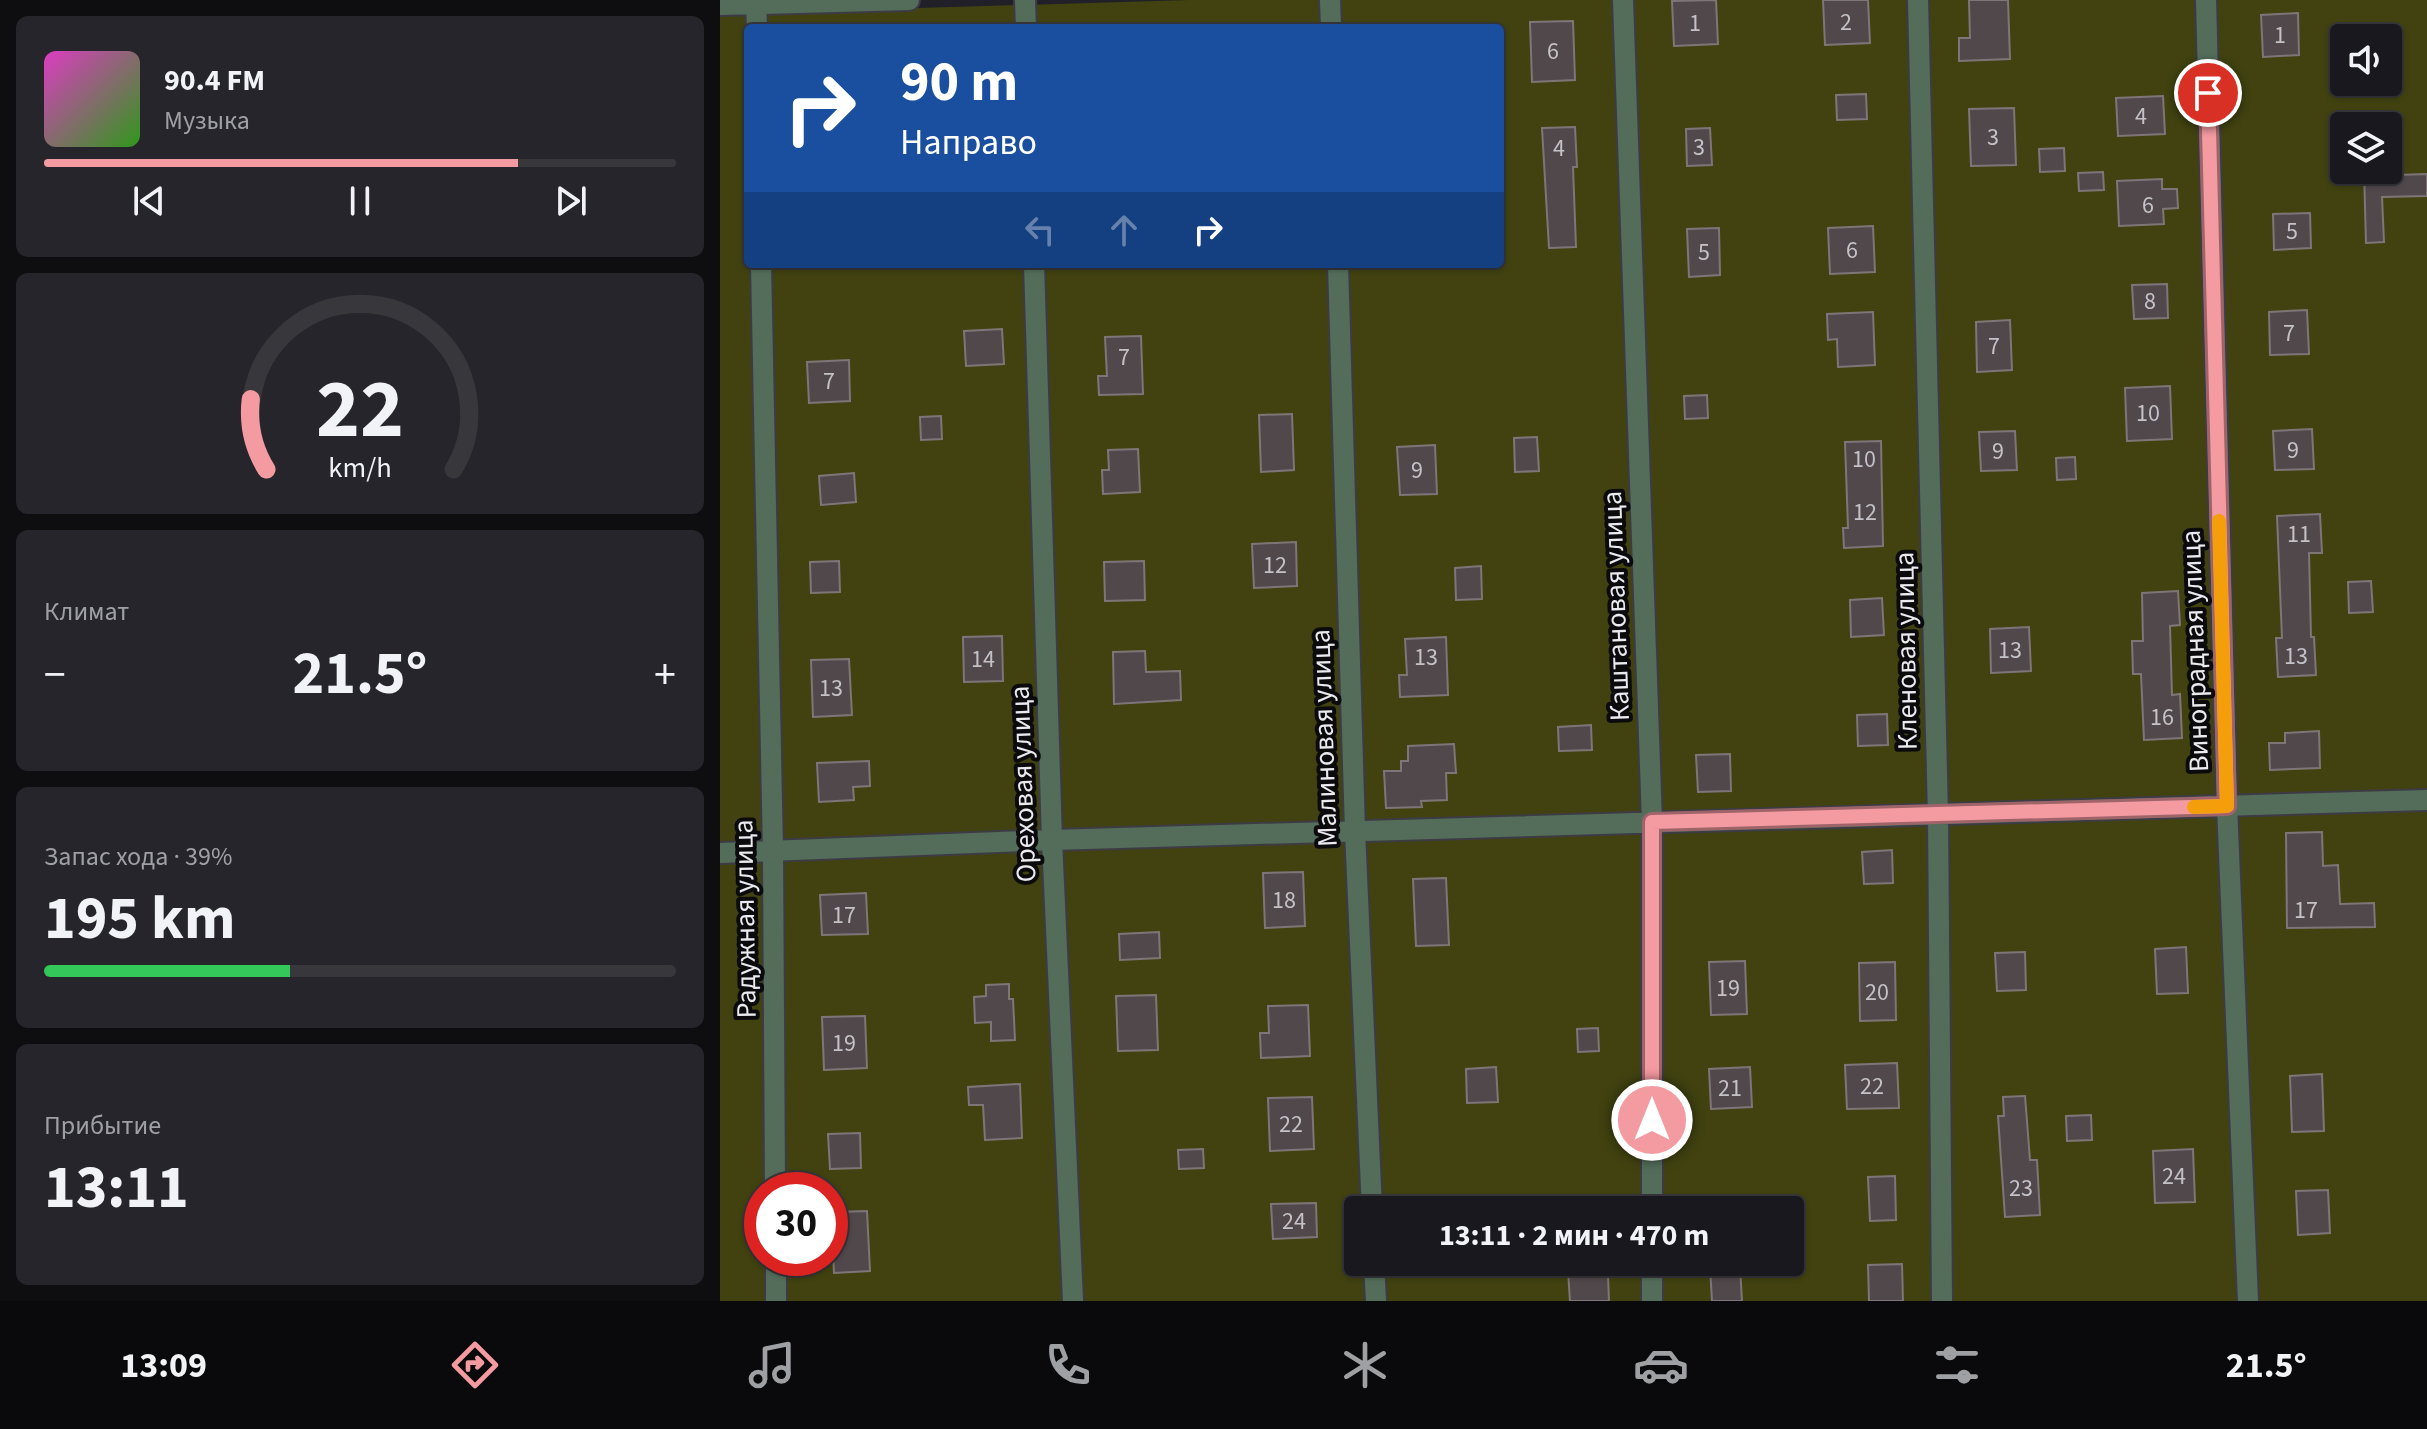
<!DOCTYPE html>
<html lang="ru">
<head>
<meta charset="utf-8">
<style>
	:root { --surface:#19181e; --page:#26252b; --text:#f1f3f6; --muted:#9fa0a4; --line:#37373c; --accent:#f49aa1 }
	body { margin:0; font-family:"Source Sans 3",sans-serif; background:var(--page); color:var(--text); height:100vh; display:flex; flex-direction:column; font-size:30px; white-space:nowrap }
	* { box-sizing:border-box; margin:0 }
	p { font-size:26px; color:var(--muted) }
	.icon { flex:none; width:44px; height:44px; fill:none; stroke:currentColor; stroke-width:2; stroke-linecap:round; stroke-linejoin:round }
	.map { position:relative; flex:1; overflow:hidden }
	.drawer { display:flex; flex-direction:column; gap:16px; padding:16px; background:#0e0d10; width:720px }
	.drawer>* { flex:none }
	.banner { position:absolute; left:24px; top:24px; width:760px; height:244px; border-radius:8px; box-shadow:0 2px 6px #0004,0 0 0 2px var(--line); background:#1a4fa0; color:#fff; overflow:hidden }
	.fabs { position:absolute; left:1610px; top:24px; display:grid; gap:16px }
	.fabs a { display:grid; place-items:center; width:72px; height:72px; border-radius:8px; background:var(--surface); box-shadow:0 2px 6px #0004,0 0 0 2px var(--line); font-size:40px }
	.speed { position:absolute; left:24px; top:1172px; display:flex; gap:16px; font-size:40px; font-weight:700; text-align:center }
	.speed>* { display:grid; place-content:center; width:104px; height:104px; border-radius:50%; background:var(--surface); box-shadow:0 2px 6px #0004,0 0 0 2px var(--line); line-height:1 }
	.speed .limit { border:12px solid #d22; background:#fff; color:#111 }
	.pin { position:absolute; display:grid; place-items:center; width:68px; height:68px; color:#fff; margin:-34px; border:4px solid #fff; border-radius:50%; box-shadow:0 2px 8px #0007 }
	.me { position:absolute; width:88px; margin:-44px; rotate:0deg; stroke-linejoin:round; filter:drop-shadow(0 0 6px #0008) }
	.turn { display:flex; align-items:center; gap:28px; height:168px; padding:0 24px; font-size:36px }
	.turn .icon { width:104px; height:104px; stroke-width:2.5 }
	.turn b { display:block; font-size:56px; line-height:68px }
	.lanes { display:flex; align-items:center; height:76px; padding:0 24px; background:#0003; justify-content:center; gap:40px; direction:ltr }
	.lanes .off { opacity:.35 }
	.big { font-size:60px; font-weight:700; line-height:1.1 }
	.drawer .widget { flex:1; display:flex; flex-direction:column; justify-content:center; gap:12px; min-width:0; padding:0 28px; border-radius:12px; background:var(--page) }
	.drawer .dial { align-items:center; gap:0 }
	.dial svg { height:208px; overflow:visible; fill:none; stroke:var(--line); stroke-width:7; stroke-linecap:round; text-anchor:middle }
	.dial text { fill:var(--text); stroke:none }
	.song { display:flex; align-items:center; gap:24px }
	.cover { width:96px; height:96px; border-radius:12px; background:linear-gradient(135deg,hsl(310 70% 55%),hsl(110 70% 35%)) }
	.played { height:8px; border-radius:4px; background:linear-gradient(90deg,var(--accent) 75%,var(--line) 75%) }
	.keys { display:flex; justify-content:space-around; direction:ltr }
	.heat { display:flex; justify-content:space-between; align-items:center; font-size:44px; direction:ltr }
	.charge { height:12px; border-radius:6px; background:linear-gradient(90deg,#34c759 39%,var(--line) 0) }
	.trip { position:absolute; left:624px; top:1196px; width:460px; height:80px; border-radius:8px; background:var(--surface); box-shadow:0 2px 6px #0004,0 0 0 2px var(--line); font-weight:700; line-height:80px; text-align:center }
	.dock { display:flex; height:128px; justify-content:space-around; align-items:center; background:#0a0a0c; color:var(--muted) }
	.dock .icon { width:56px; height:56px }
	.dock .current { color:var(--accent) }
	.dock b { font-size:36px; color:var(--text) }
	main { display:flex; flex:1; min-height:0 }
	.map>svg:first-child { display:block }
	.green { fill:#414210; fill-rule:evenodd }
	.building { fill:#51484c; stroke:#7f7579; stroke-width:2 }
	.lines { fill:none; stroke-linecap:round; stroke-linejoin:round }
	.minor-casing { stroke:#3d3c44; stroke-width:24 }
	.minor { stroke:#546d5a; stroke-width:20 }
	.route-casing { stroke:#9f6469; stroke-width:20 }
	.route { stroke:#f49aa1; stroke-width:14 }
	.slow { stroke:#f59e0b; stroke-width:14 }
	.labels { text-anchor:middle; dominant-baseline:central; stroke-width:8; stroke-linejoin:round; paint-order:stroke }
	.number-label { font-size:24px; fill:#c4c2c6 }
	.street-label { font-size:28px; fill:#eaeaef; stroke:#0b0b0e }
</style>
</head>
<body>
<main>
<section class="drawer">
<div class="widget">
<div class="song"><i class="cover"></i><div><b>90.4 FM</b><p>Музыка</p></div></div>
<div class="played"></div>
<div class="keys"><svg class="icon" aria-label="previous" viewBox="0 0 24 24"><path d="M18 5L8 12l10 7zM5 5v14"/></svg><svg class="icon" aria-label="pause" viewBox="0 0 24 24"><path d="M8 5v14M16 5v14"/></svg><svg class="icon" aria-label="next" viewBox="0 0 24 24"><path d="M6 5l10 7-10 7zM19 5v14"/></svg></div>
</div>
<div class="widget dial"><svg viewBox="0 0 100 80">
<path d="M14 69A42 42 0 1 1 86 69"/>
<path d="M14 69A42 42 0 0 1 8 42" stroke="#f49aa1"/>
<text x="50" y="56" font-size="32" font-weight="700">22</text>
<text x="50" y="72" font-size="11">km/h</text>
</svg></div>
<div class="widget"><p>Климат</p>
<div class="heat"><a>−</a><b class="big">21.5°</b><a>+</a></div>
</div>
<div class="widget"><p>Запас хода · 39%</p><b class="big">195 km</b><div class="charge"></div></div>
<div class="widget"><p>Прибытие</p><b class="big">13:11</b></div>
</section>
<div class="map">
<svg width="1707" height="1301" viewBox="0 0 1707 1301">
	<rect width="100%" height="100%" fill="#212028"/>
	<!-- green -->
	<path class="green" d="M 469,0 L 1707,0 L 1707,1301 L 0,1301 L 0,14 ZM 28,28 L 780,28 L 780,264 L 28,264 ZM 1624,38 L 1668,38 L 1668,82 L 1624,82 ZM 1624,126 L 1668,126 L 1668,170 L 1624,170 ZM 42,1190 L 110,1190 L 110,1258 L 42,1258 ZM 638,1210 L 1070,1210 L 1070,1262 L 638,1262 Z"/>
	<!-- building -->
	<path class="building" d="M 996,0 L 998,44 L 954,46 L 952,1 Z
		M 1103,0 L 1148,0 L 1150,43 L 1105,45 Z
		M 1249,0 L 1288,0 L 1290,59 L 1239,61 L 1239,38 L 1250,38 Z
		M 1578,13 L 1579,55 L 1543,57 L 1541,15 Z
		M 853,21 L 855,80 L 812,82 L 810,22 Z
		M 1146,94 L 1147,119 L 1117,120 L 1116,95 Z
		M 1443,96 L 1445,134 L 1398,136 L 1396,98 Z
		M 1294,108 L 1296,165 L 1251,166 L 1249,109 Z
		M 855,127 L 857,167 L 853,167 L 856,247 L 829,248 L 822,128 Z
		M 990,128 L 992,165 L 967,166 L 966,129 Z
		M 1344,148 L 1345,171 L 1320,172 L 1319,149 Z
		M 1644,170 L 1677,170 L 1677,175 L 1707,174 L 1707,196 L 1662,197 L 1664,242 L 1646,243 Z
		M 1383,172 L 1384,190 L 1359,191 L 1358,173 Z
		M 1442,179 L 1442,189 L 1457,189 L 1458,208 L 1443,209 L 1444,224 L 1399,226 L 1397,181 Z
		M 1590,213 L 1591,248 L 1554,250 L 1553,214 Z
		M 1153,226 L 1155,272 L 1110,274 L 1108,228 Z
		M 999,228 L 1000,275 L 969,277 L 967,229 Z
		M 1447,284 L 1448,318 L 1414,319 L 1412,285 Z
		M 1587,310 L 1589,354 L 1550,355 L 1549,312 Z
		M 1153,312 L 1155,365 L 1118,367 L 1117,339 L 1108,340 L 1107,314 Z
		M 1290,320 L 1292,370 L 1257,372 L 1256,322 Z
		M 282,329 L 284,364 L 246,366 L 244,331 Z
		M 421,336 L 423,394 L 379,395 L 378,376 L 387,376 L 385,337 Z
		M 129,360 L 130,401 L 89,403 L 87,362 Z
		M 1450,386 L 1452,439 L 1407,441 L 1405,388 Z
		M 987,395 L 988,418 L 965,419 L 964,396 Z
		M 572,414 L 574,470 L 541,472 L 539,415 Z
		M 221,416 L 222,439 L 201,440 L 200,417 Z
		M 1592,429 L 1594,469 L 1555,470 L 1553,431 Z
		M 1295,431 L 1297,470 L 1261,471 L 1259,432 Z
		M 817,437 L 819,471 L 795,472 L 794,438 Z
		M 1161,441 L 1163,546 L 1124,548 L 1123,528 L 1128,528 L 1125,442 Z
		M 715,445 L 717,494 L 680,495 L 677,447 Z
		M 418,449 L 420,492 L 383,494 L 382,470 L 389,470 L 388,450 Z
		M 1355,457 L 1356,479 L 1337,480 L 1336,458 Z
		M 134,473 L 136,502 L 101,505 L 99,476 Z
		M 1600,514 L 1602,553 L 1589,553 L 1591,637 L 1594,637 L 1596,675 L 1558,677 L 1556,638 L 1562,638 L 1557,516 Z
		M 576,542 L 577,586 L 534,588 L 532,544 Z
		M 119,561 L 120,592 L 91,593 L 90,562 Z
		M 424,561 L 425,600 L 385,601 L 384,562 Z
		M 761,566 L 762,599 L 736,600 L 735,568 Z
		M 1651,581 L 1653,612 L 1629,613 L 1628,582 Z
		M 1458,591 L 1460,625 L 1450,626 L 1452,695 L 1460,694 L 1462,738 L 1424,740 L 1421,674 L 1413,674 L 1412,641 L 1423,641 L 1422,593 Z
		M 1162,598 L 1164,635 L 1131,637 L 1130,600 Z
		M 1309,627 L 1311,671 L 1271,673 L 1270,629 Z
		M 282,636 L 283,681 L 244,682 L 243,637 Z
		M 726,637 L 728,695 L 680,697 L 679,675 L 687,675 L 685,639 Z
		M 425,651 L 426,672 L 460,671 L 461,700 L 394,704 L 393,652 Z
		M 129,659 L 132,715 L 93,717 L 91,660 Z
		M 1167,714 L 1168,745 L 1138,746 L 1137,715 Z
		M 871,725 L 872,750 L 839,751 L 838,727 Z
		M 1599,731 L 1600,768 L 1550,770 L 1549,743 L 1565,743 L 1565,733 Z
		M 734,744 L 736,773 L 726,773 L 727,800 L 701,801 L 702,807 L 666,808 L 664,771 L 681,771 L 681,761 L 688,761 L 688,746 Z
		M 1010,754 L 1011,791 L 978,792 L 976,755 Z
		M 149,761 L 150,786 L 133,787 L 134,800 L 99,802 L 97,763 Z
		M 1602,832 L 1603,866 L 1618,865 L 1620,904 L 1654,903 L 1655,927 L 1567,928 L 1566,833 Z
		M 1172,850 L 1173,883 L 1144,884 L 1142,852 Z
		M 583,872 L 585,926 L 545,928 L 543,873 Z
		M 726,878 L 729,945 L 696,946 L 693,879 Z
		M 146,893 L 148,934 L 102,935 L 100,895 Z
		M 439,932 L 440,958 L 400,960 L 399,934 Z
		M 1466,947 L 1468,993 L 1437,994 L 1435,949 Z
		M 1305,952 L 1306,990 L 1277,991 L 1275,953 Z
		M 1025,961 L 1027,1014 L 991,1015 L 989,962 Z
		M 1175,962 L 1176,1020 L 1140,1021 L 1139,963 Z
		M 289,984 L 289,999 L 293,999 L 295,1040 L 271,1041 L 271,1022 L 255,1023 L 254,997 L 266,996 L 266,985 Z
		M 436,995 L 438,1050 L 398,1051 L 396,996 Z
		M 588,1005 L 590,1056 L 541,1058 L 540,1033 L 549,1033 L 548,1006 Z
		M 145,1016 L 147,1068 L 104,1070 L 102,1017 Z
		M 878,1028 L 879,1051 L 858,1052 L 857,1029 Z
		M 1177,1063 L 1179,1108 L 1127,1109 L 1125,1065 Z
		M 776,1067 L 778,1102 L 747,1103 L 746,1069 Z
		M 1030,1067 L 1032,1107 L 991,1109 L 989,1069 Z
		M 1602,1074 L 1604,1131 L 1572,1132 L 1570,1076 Z
		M 300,1084 L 302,1138 L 265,1140 L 263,1105 L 249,1105 L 248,1087 Z
		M 1305,1096 L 1310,1160 L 1317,1160 L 1320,1215 L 1285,1217 L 1278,1116 L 1284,1116 L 1283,1097 Z
		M 592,1097 L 594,1149 L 550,1151 L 548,1098 Z
		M 1371,1115 L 1372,1140 L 1347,1141 L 1346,1116 Z
		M 140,1133 L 141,1168 L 110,1169 L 108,1134 Z
		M 483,1149 L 484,1168 L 459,1169 L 458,1150 Z
		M 1473,1149 L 1475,1202 L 1435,1203 L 1433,1151 Z
		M 1175,1176 L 1176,1220 L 1150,1221 L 1148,1177 Z
		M 1608,1190 L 1610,1233 L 1578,1235 L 1576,1191 Z
		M 596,1203 L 597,1237 L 553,1239 L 551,1204 Z
		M 147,1211 L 150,1271 L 114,1273 L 112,1228 L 117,1228 L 116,1212 Z
		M 1182,1264 L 1183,1301 L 1149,1301 L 1148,1265 Z
		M 1020,1266 L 1022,1301 L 992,1301 L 990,1267 Z
		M 877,1270 L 877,1277 L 888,1276 L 889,1301 L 850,1301 L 848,1271 Z"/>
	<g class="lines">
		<!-- minor casing -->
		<g class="minor-casing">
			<path id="minor" d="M 305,0 L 306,28
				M 610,0 L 611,28
				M 903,0 L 932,822 L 932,1210
				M 1198,0 L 1218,815 L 1222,1301
				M 1486,0 L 1507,806 L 1528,1301
				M 36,4 L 37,28
				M 0,5 L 189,0
				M 41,264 L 53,851 L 55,1190
				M 314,264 L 332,840 L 353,1301
				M 618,264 L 635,831 L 652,1210
				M 0,853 L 332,840 L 1707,800
				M 56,1258 L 56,1301
				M 654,1262 L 656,1301
				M 932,1262 L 932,1301"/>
		</g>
		<!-- minor -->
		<use href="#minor" class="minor"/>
	</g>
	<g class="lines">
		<!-- route casing -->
		<g class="route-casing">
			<path id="route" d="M 932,1120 L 932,822 L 1507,806 L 1488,93"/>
		</g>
		<!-- route -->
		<use href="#route" class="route"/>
		<!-- slow -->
		<path class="slow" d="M 1474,807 L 1507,806 L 1499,521"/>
	</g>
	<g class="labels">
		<!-- number labels -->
		<g class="number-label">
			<text x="1126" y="22">2</text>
			<text x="975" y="23">1</text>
			<text x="1560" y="35">1</text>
			<text x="833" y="51">6</text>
			<text x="1421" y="116">4</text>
			<text x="1273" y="137">3</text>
			<text x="979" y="147">3</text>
			<text x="839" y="148">4</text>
			<text x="1428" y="205">6</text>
			<text x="1572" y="231">5</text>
			<text x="1132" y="250">6</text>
			<text x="984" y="252">5</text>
			<text x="1430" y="301">8</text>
			<text x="1569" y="333">7</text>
			<text x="1274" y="346">7</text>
			<text x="404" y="357">7</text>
			<text x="109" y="381">7</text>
			<text x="1428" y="413">10</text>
			<text x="1573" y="450">9</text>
			<text x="1278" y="451">9</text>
			<text x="1144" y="459">10</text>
			<text x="697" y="470">9</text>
			<text x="1145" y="512">12</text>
			<text x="1579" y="534">11</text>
			<text x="555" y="565">12</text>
			<text x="1290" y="650">13</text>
			<text x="1576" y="656">13</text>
			<text x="706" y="657">13</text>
			<text x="263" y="659">14</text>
			<text x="111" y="688">13</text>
			<text x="1442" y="717">16</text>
			<text x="564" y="900">18</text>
			<text x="1586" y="910">17</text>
			<text x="124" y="915">17</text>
			<text x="1008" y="988">19</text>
			<text x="1157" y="992">20</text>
			<text x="124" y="1043">19</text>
			<text x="1152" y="1086">22</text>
			<text x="1010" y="1088">21</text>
			<text x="571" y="1124">22</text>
			<text x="1454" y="1176">24</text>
			<text x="1301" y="1188">23</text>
			<text x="574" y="1221">24</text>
		</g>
		<!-- street labels -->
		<g class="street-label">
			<text transform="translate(896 606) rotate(-92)">Каштановая улица</text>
			<text transform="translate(1186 651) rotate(-91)">Кленовая улица</text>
			<text transform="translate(1475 651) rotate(-92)">Виноградная улица</text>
			<text transform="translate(604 738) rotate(-92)">Малиновая улица</text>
			<text transform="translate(303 784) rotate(-92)">Ореховая улица</text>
			<text transform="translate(25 919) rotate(-91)">Радужная улица</text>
		</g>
	</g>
</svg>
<div class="fabs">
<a><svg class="icon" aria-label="sound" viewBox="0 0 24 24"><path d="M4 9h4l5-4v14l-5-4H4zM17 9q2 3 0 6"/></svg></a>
<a><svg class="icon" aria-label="layers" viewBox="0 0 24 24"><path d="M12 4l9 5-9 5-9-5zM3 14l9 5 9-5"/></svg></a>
</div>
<div class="speed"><div class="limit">30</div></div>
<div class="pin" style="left:1488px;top:93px;background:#d93025"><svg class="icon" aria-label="arrive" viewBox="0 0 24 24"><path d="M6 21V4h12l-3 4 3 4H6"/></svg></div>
<svg class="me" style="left:932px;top:1120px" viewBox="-20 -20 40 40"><circle r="17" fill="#f49aa1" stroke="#fff" stroke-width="3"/><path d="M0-11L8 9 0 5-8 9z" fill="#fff"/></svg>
<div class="trip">13:11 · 2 мин · 470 m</div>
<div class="banner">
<div class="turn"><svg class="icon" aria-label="right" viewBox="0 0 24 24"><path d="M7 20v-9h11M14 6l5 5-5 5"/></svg><div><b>90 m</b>Направо</div></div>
<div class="lanes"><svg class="icon off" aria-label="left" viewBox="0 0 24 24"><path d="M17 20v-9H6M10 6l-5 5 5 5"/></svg><svg class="icon off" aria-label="ahead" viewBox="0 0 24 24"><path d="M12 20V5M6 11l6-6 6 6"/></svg><svg class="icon" aria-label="right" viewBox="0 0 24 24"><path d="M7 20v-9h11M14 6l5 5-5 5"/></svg></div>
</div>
</div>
</main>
<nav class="dock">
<b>13:09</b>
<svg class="icon current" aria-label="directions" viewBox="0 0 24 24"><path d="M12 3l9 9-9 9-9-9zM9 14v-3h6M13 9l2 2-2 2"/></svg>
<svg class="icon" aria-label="music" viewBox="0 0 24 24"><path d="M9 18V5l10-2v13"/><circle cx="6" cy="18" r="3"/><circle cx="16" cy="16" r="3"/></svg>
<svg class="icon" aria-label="phone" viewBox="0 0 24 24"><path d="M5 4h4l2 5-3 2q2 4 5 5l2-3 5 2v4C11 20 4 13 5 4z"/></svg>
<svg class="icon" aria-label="climate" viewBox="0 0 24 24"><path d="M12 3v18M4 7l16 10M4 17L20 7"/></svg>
<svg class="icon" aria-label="car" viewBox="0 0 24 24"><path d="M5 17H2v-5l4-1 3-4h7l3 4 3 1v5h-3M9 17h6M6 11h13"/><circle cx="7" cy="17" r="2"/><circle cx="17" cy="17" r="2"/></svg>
<svg class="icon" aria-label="filters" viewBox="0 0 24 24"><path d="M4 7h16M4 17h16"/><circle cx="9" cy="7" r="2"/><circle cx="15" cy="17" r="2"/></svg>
<b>21.5°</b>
</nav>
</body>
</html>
